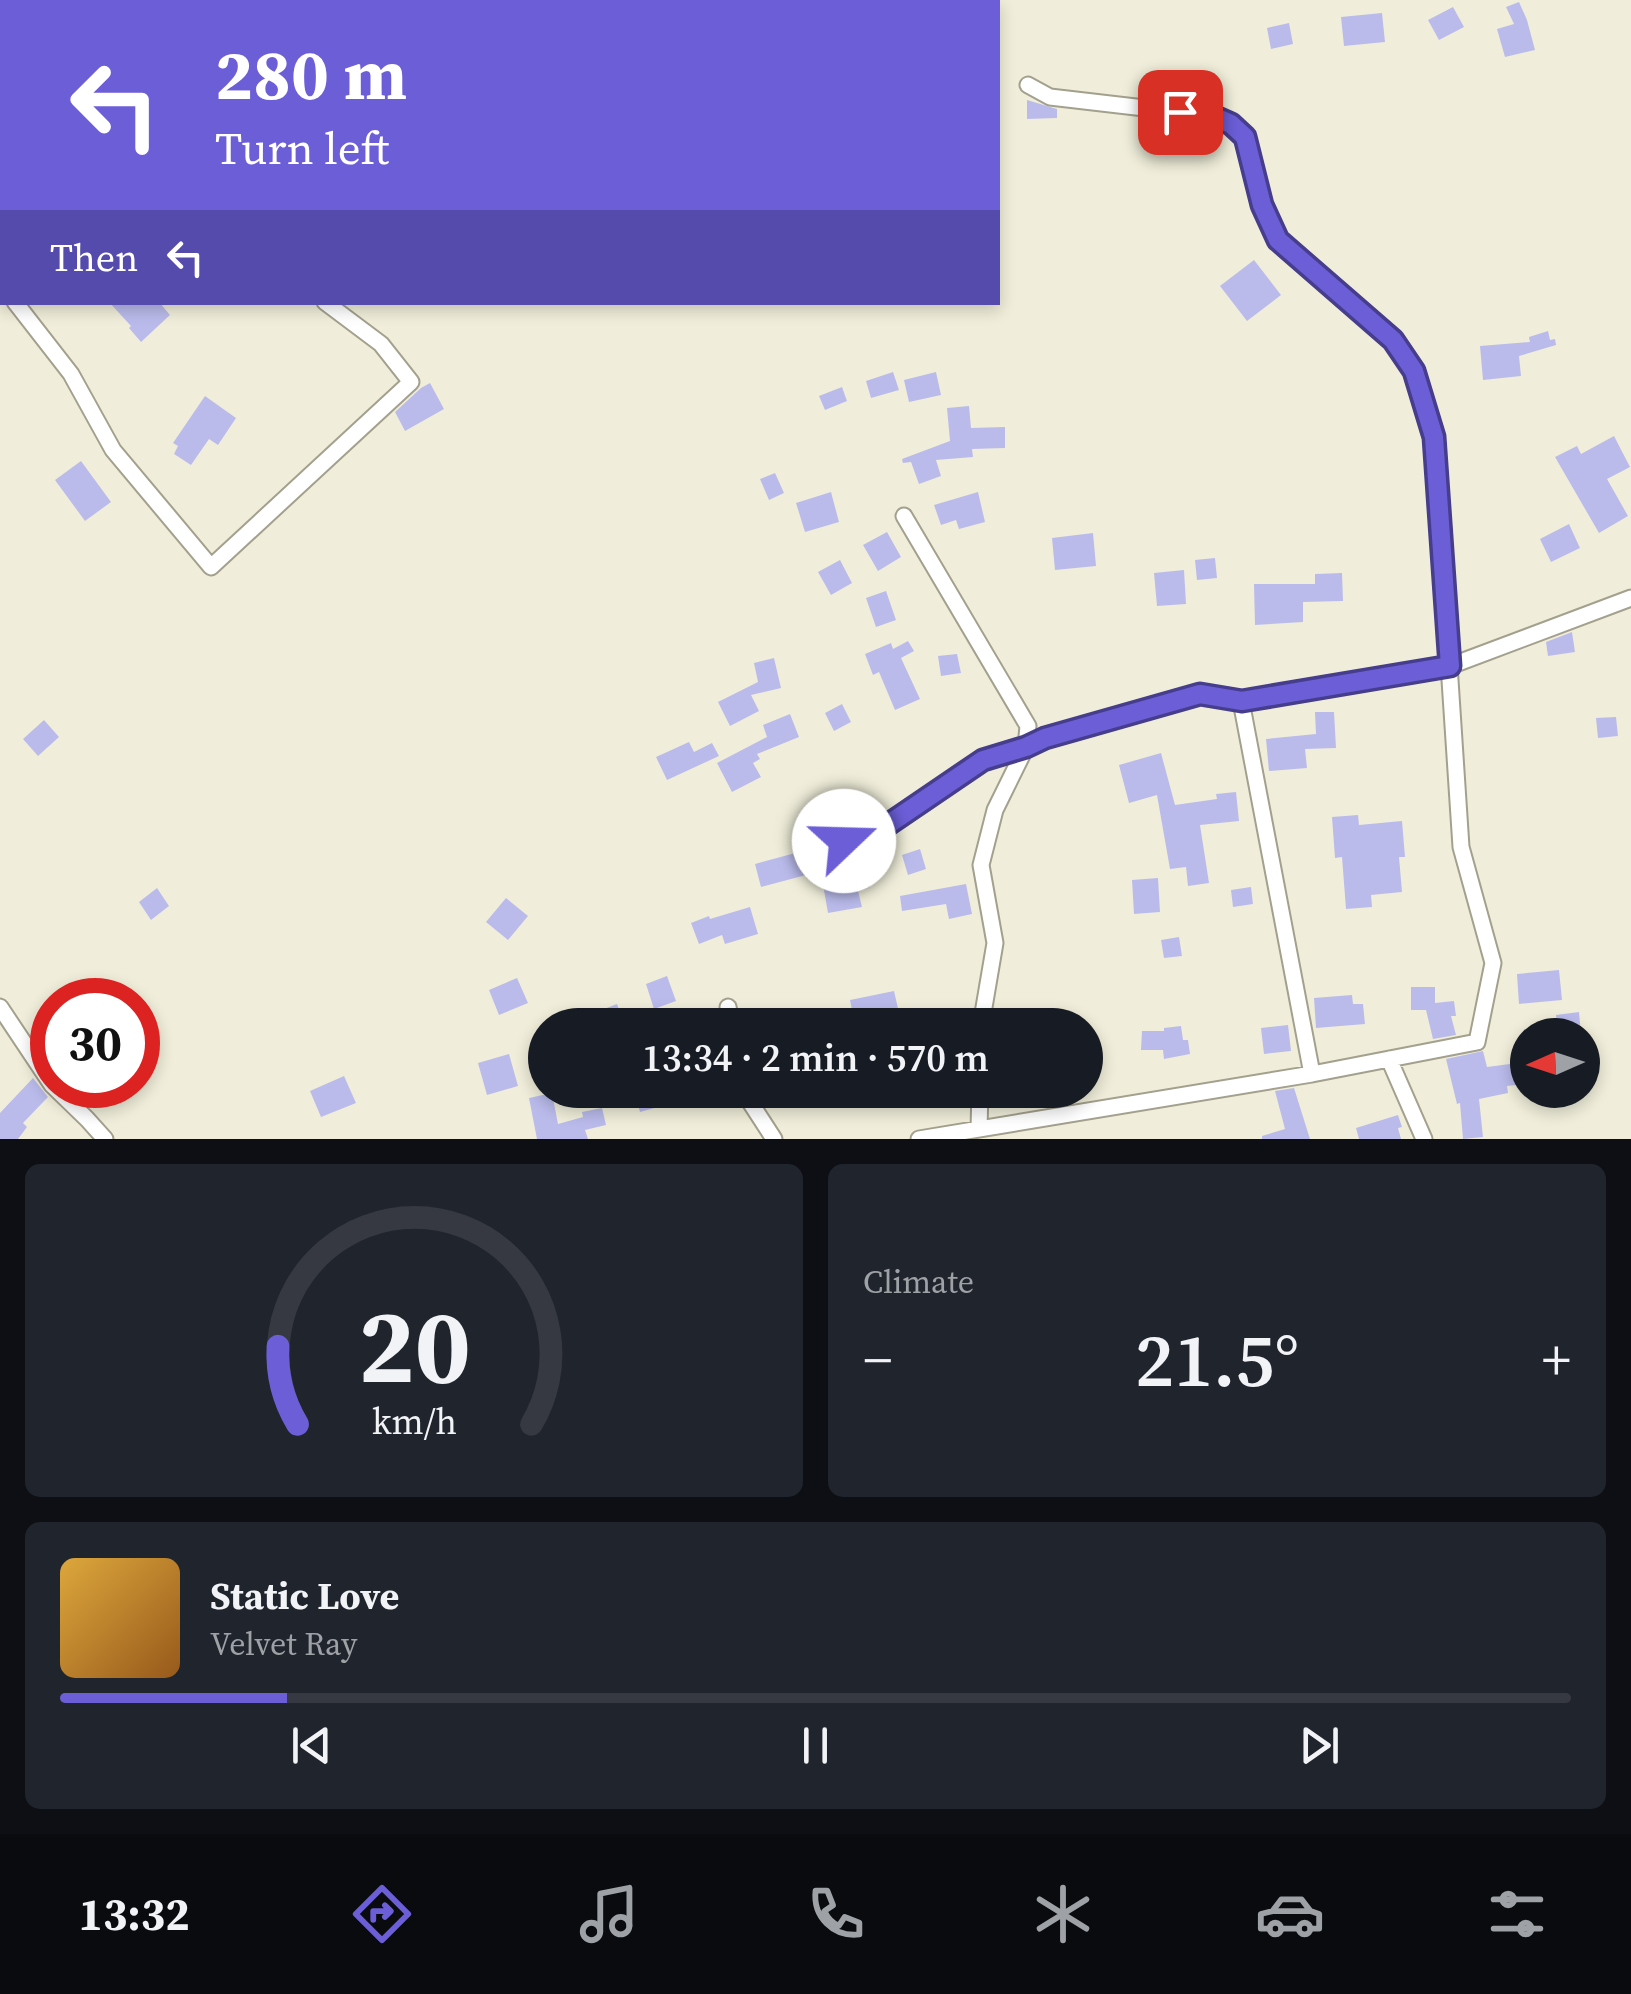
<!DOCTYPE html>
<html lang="en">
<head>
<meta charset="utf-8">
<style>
	:root { --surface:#171b24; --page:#20242c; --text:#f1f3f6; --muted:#9ea1a6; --line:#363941; --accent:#6b5ed7 }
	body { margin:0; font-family:"Source Serif 4",serif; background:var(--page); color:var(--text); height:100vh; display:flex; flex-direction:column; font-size:38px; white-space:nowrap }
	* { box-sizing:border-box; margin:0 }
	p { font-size:32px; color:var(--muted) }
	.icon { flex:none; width:55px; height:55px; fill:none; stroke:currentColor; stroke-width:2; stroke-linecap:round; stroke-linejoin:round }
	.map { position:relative; height:1139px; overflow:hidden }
	.panel { display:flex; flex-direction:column; gap:25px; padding:25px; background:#0d0f14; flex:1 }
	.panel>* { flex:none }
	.guide { position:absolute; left:0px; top:0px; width:1000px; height:305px; box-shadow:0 5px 15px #0003; background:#6b5ed7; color:#fff; overflow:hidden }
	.needle { width:65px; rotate:267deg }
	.tools { position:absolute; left:1510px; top:1018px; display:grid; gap:20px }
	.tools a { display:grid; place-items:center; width:90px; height:90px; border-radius:50%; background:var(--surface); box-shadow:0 5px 15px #0003; font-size:50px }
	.speed { position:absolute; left:30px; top:978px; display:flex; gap:20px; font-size:50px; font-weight:700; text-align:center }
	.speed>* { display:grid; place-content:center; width:130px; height:130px; border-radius:50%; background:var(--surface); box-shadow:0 5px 15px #0003; line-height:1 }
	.speed .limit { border:15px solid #d22; background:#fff; color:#111 }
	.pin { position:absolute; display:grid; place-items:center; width:85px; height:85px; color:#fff; margin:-42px; border-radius:20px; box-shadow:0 5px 15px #0006 }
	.me { position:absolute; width:110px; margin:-55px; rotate:69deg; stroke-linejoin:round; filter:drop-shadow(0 0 8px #0008) }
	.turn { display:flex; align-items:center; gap:35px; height:210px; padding:0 50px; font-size:45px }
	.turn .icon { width:130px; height:130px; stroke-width:2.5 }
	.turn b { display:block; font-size:70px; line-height:85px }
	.then { display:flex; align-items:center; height:95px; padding:0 50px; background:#0003; gap:20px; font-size:38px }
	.big { font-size:75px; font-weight:600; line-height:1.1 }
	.panel .tile { flex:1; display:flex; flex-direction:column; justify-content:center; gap:15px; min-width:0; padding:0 35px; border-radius:15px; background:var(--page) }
	.panel .dial { align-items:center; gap:0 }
	.dial svg { height:260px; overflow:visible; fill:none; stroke:var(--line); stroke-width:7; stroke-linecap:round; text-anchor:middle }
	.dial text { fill:var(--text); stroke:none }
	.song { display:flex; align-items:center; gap:30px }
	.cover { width:120px; height:120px; border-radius:15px; background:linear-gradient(135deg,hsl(40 70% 55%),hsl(30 70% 35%)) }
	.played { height:10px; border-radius:5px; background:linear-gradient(90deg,var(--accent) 15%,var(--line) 15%) }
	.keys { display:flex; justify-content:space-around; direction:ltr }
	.heat { display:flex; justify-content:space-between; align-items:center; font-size:55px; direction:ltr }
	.panel .tiles { flex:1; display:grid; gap:25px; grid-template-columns:1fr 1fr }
	.tile:last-child { grid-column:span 2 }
	.trip { position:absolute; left:528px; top:1008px; width:575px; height:100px; border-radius:50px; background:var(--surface); box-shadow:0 5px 15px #0003; font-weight:600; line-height:100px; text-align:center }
	.tab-bar { display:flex; height:160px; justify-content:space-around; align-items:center; background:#090b0e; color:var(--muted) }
	.tab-bar .icon { width:70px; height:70px }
	.tab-bar .active { color:var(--accent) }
	.tab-bar b { font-size:45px; color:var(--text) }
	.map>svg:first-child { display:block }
	.building { fill:#babbeb }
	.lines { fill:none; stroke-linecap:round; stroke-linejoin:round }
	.street-casing { stroke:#a3a08e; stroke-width:19 }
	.street { stroke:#fff; stroke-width:15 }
	.route-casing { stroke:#463d8c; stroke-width:25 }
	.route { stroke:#6b5ed7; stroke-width:18 }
</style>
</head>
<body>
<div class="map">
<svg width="1631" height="1139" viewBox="0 0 1631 1139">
	<rect width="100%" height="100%" fill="#f0eeda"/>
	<!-- building -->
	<path class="building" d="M 1519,2 L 1527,20 L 1535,50 L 1505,57 L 1497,29 L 1514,24 L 1506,7 Z
		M 1453,7 L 1464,27 L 1439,40 L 1428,20 Z
		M 1382,13 L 1385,42 L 1344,46 L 1341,17 Z
		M 1289,23 L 1293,44 L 1271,49 L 1267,28 Z
		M 1027,100 L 1057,109 L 1057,118 L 1027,119 Z
		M 1254,260 L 1281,295 L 1247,321 L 1220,286 Z
		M 109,302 L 159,302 L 170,315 L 141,342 L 129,328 L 131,326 Z
		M 1548,331 L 1550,340 L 1555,339 L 1556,345 L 1519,356 L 1521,376 L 1483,380 L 1480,346 L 1530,342 L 1529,337 Z
		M 893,372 L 899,390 L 871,398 L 866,381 Z
		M 936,372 L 941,395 L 909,402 L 904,380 Z
		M 430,383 L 444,409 L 405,431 L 395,412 L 421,388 Z
		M 842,387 L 847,401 L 825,410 L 819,396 Z
		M 205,396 L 236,418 L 218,445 L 209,439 L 191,465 L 174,454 L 178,446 L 173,443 Z
		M 969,406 L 971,428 L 1005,427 L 1005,448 L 972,449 L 973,457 L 936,460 L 941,476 L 919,484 L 911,462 L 903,463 L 902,459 L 950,441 L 947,408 Z
		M 1614,436 L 1630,467 L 1607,479 L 1628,516 L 1599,533 L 1555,457 L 1577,446 L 1581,454 Z
		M 81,461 L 111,502 L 85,521 L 55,480 Z
		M 775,473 L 784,493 L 769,500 L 760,479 Z
		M 831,492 L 839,522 L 805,532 L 796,503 Z
		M 978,492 L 985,522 L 959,529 L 956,520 L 941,525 L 934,505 Z
		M 1569,524 L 1580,548 L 1551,562 L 1540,539 Z
		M 887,532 L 901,557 L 878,571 L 863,545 Z
		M 1093,533 L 1096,566 L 1055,570 L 1052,538 Z
		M 1215,558 L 1217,578 L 1197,580 L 1195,560 Z
		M 840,560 L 852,583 L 831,595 L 818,572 Z
		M 1184,570 L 1186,604 L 1157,606 L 1154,573 Z
		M 1342,573 L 1343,601 L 1303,602 L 1303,622 L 1255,625 L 1254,584 L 1315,584 L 1315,574 Z
		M 886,591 L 896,620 L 876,627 L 866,598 Z
		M 1572,632 L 1575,652 L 1548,656 L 1546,642 Z
		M 908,641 L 914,651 L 901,658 L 920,699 L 895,710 L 879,672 L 873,675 L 865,654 L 891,643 L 893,649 Z
		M 957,654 L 961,673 L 941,676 L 938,656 Z
		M 774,658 L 781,688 L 751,695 L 759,711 L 730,726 L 718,702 L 758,682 L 754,663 Z
		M 842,704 L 851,722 L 834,731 L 825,713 Z
		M 1315,712 L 1334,712 L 1336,748 L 1305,749 L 1307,768 L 1269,771 L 1266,739 L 1316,734 Z
		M 790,714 L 799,737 L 757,754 L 760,759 L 753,763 L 761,777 L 732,792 L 717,763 L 767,737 L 763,725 Z
		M 1616,717 L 1618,736 L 1598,738 L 1596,718 Z
		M 44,720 L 59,737 L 38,756 L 23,739 Z
		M 689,742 L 694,752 L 712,743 L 719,756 L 667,780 L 656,757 Z
		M 1161,753 L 1175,805 L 1217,799 L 1216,794 L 1236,792 L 1239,821 L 1200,825 L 1209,883 L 1188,886 L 1186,867 L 1170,869 L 1157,795 L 1129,803 L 1119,765 Z
		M 1358,815 L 1359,825 L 1402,821 L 1405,857 L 1399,857 L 1402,892 L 1371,895 L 1372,907 L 1346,909 L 1342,857 L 1335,858 L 1332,817 Z
		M 920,849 L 926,869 L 908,875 L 902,855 Z
		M 799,852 L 806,875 L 761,887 L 755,864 Z
		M 845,862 L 847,873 L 867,870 L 870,887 L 858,891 L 862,907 L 828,913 L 822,879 L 834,877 L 832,864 Z
		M 1158,878 L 1160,912 L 1134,914 L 1132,880 Z
		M 966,884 L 972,914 L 949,919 L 946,904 L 902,911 L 900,896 Z
		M 1251,887 L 1253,904 L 1233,907 L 1231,890 Z
		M 157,888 L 169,906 L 151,920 L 139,902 Z
		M 506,898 L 528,916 L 508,940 L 486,922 Z
		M 750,907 L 758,934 L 725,944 L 722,935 L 699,944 L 691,923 L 709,916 L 710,919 Z
		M 1179,937 L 1182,956 L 1164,958 L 1161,940 Z
		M 1559,970 L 1562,1000 L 1519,1004 L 1517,974 Z
		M 667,976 L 676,1001 L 654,1009 L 646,984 Z
		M 517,978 L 528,1003 L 499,1015 L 489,990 Z
		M 1411,987 L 1435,987 L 1435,1003 L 1454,1001 L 1456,1016 L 1451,1016 L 1456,1035 L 1433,1039 L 1426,1010 L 1411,1010 Z
		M 894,991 L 900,1017 L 855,1025 L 850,1000 Z
		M 1352,995 L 1353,1004 L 1363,1004 L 1365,1024 L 1316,1028 L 1314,998 Z
		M 617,1004 L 625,1025 L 592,1025 L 588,1015 Z
		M 1579,1012 L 1581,1035 L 1558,1035 L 1556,1015 Z
		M 1288,1025 L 1291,1051 L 1264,1054 L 1261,1028 Z
		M 1181,1026 L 1183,1040 L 1188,1040 L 1190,1054 L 1164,1059 L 1163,1050 L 1141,1050 L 1142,1031 L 1164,1031 L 1164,1028 Z
		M 1483,1051 L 1487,1067 L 1525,1062 L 1527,1084 L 1507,1086 L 1508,1093 L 1479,1099 L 1483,1137 L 1463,1139 L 1460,1103 L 1457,1104 L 1446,1059 Z
		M 509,1054 L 518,1086 L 487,1095 L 478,1063 Z
		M 344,1076 L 356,1103 L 321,1117 L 310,1091 Z
		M 33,1078 L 48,1097 L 23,1123 L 27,1127 L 18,1139 L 0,1139 L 0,1113 Z
		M 1294,1088 L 1310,1139 L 1262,1139 L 1262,1136 L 1285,1129 L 1275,1091 Z
		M 634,1090 L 660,1090 L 665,1105 L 640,1112 Z
		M 552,1093 L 558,1124 L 583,1117 L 582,1112 L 602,1108 L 606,1125 L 585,1130 L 588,1139 L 537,1139 L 529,1098 Z
		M 1398,1115 L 1402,1127 L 1398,1128 L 1401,1139 L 1359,1139 L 1356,1128 Z"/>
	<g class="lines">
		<!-- street casing -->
		<g class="street-casing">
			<path id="street" d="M 96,2 L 96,0
				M 0,178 L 2,175
				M 0,283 L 2,287
				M 15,302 L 71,374 L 113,450 L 211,567 L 411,382 L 381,344 L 325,302
				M 904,516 L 1028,726 L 1026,747 L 995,810 L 981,865 L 995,943 L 981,1025
				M 844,841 L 883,828 L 983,760 L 1026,747 L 1045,738 L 1200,693 L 1241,701
				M 0,1007 L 52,1085 L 87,1119 L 105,1139
				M 728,1007 L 732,1025
				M 1389,1059 L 1424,1139
				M 1312,1074 L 1241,701 L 1450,666 L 1631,598
				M 747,1090 L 750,1102 L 774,1139
				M 979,1129 L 980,1090
				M 919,1139 L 1312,1074 L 1477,1042 L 1493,963 L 1461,847 L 1434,437 L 1414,371 L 1393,340 L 1278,239 L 1261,205 L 1245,137 L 1231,123 L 1213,116 L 1050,97 L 1028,85"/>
		</g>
		<!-- street -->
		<use href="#street" class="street"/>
	</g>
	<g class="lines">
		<!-- route casing -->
		<g class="route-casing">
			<path id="route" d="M 844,841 L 883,828 L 983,760 L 1026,747 L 1045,738 L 1200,694 L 1242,701 L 1450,666 L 1434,437 L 1414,371 L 1393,340 L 1278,240 L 1262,205 L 1245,137 L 1231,124 L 1213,116 L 1180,112"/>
		</g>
		<!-- route -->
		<use href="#route" class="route"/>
	</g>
</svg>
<div class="tools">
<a><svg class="needle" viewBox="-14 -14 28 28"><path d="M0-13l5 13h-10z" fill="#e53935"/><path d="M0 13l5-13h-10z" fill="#9ea1a6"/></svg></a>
</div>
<div class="speed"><div class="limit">30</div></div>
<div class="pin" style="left:1180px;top:112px;background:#d93025"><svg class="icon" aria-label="arrive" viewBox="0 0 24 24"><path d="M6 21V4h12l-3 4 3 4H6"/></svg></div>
<svg class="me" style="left:844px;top:841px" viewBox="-20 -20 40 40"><circle r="19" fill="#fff"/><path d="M0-13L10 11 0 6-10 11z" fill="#6b5ed7"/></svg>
<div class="trip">13:34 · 2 min · 570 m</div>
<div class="guide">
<div class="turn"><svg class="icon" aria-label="left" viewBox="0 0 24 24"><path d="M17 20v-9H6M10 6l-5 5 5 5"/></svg><div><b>280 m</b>Turn left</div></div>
<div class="then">Then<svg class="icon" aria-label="left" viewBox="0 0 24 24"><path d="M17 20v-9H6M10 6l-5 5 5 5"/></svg></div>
</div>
</div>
<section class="panel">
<div class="tiles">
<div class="tile dial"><svg viewBox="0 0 100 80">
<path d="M14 69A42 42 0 1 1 86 69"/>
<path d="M14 69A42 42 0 0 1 8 45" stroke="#6b5ed7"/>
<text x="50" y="56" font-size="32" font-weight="700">20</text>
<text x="50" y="72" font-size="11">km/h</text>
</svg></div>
<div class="tile"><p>Climate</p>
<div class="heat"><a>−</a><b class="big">21.5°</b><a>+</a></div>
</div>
<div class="tile">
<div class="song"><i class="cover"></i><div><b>Static Love</b><p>Velvet Ray</p></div></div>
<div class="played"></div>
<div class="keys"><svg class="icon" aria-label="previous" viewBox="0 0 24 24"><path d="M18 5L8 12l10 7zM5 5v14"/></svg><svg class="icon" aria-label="pause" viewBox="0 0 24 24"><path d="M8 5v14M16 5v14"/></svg><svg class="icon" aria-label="next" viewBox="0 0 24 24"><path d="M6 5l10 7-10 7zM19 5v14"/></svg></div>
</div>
</div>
</section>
<nav class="tab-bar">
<b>13:32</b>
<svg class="icon active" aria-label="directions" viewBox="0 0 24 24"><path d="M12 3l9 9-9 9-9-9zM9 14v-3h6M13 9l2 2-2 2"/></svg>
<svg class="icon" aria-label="music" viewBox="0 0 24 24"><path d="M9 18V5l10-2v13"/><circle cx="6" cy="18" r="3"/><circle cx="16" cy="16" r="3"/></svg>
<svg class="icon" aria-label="phone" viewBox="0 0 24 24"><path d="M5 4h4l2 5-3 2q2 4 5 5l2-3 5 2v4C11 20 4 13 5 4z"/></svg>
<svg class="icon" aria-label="climate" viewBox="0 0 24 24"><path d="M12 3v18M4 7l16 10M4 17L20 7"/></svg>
<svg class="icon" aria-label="car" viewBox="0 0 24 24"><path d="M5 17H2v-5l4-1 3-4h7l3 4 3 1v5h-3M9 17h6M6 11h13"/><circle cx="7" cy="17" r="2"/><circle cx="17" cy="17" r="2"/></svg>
<svg class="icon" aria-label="filters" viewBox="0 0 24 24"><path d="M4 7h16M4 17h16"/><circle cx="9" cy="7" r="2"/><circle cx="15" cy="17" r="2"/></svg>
</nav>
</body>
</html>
